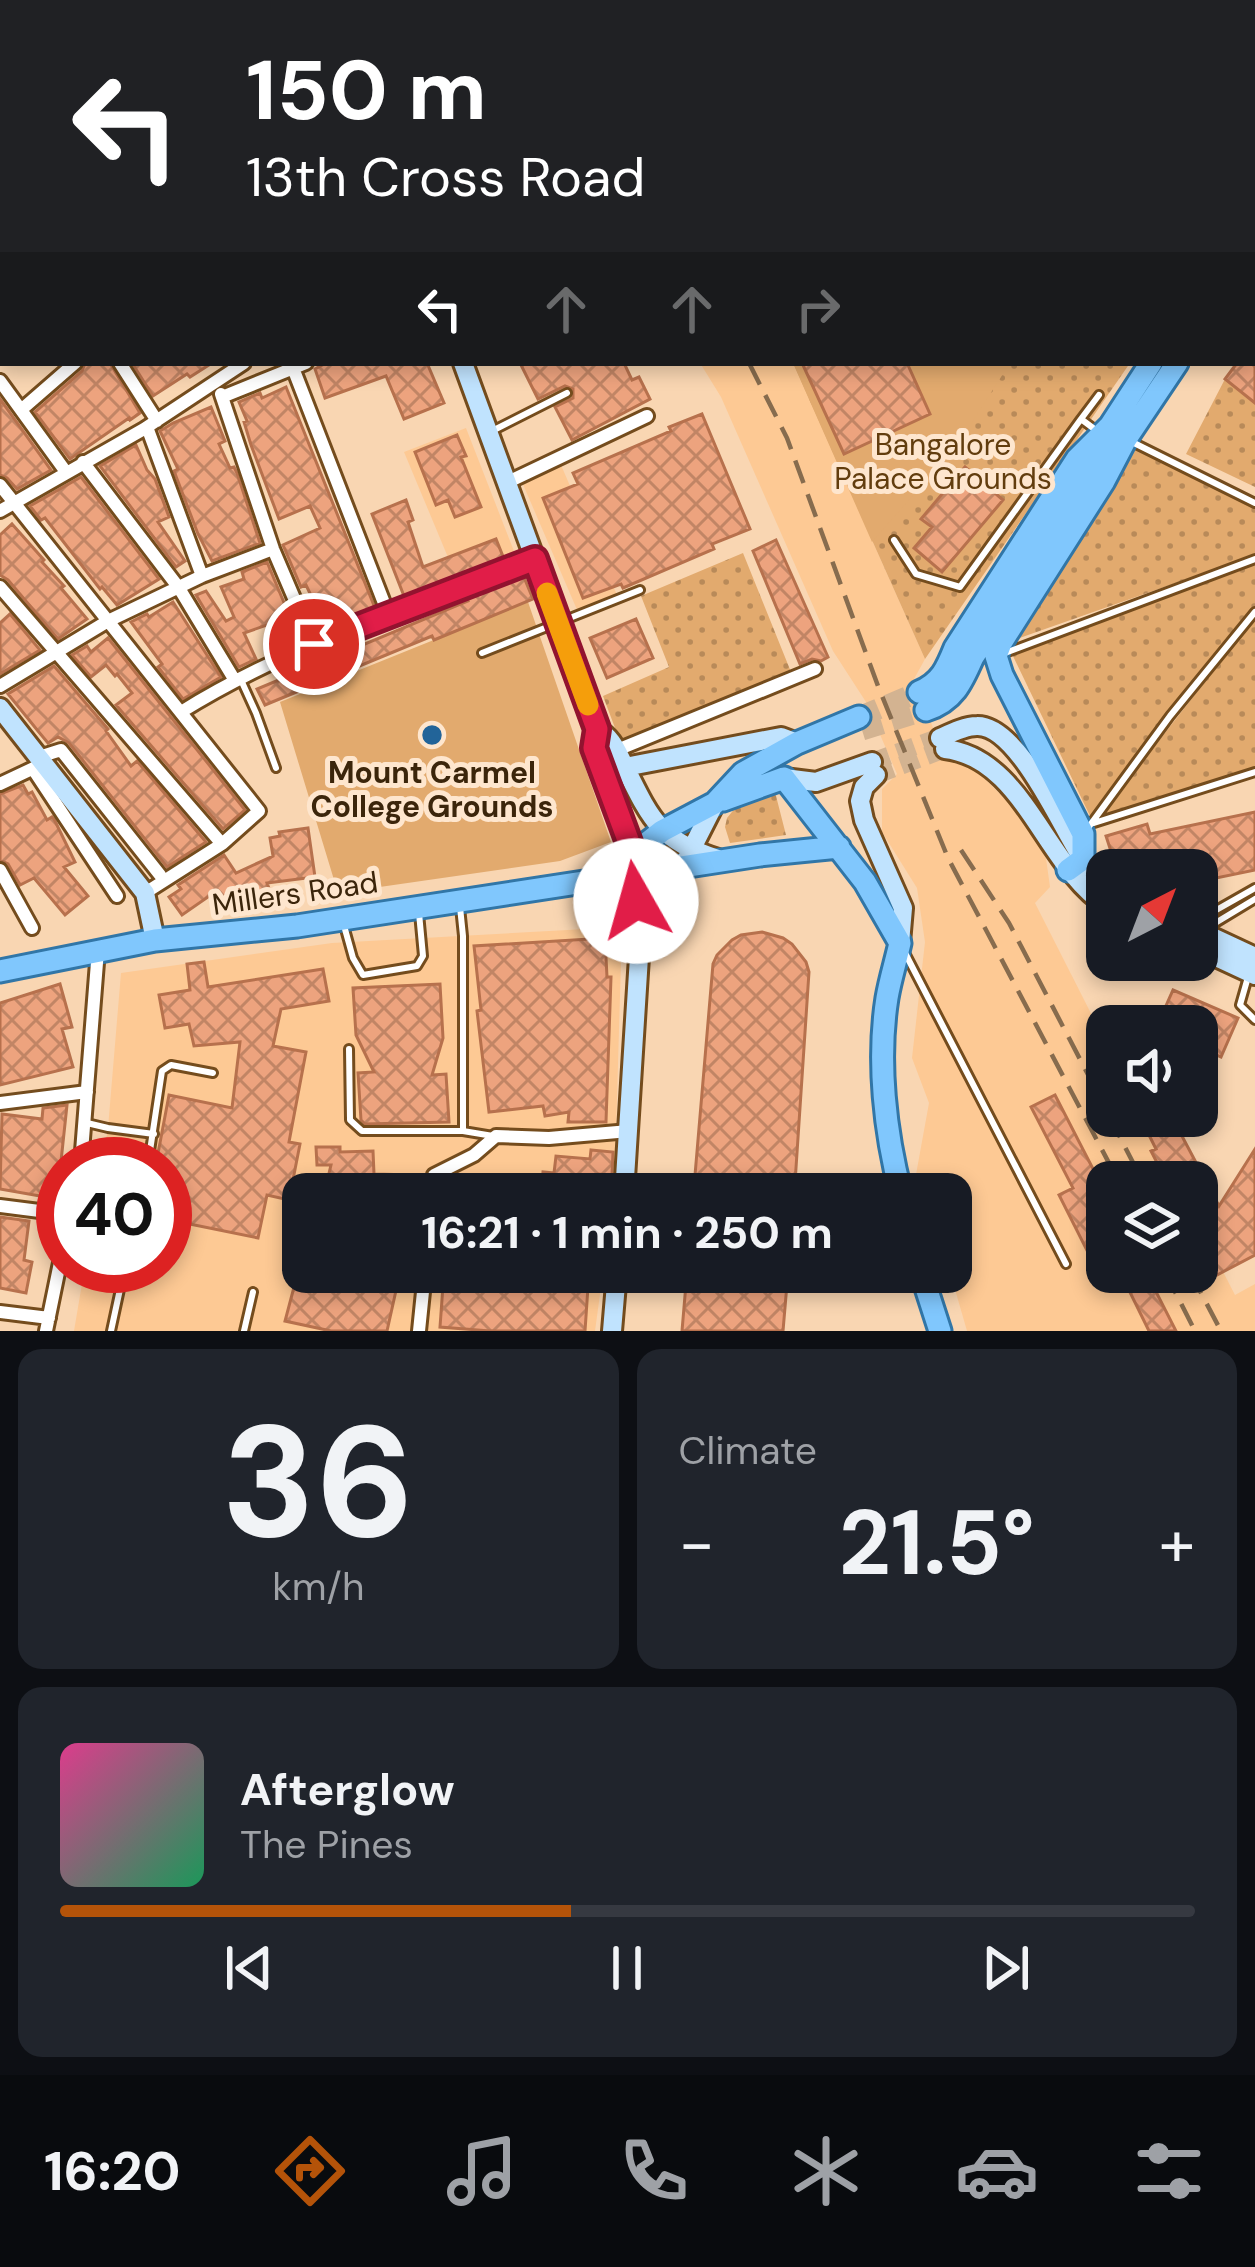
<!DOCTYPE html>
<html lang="en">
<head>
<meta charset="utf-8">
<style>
	:root { --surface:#171b24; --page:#20242c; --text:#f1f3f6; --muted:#9ea1a6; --line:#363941; --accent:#b45309 }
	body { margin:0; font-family:"DM Sans",sans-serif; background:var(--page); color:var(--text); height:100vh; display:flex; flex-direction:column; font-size:45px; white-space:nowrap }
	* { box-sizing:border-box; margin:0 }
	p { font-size:39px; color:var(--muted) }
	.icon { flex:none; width:66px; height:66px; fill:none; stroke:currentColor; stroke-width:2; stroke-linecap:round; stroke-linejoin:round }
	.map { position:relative; height:1331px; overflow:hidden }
	.side { display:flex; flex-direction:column; gap:18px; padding:18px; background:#0d0f14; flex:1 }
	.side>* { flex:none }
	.guide { position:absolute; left:0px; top:0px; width:1257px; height:366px; box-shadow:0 6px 18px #0003; background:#202124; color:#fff; overflow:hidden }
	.needle { width:78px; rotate:42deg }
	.tools { position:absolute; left:1086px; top:849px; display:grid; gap:24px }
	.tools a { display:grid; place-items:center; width:132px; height:132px; border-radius:24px; background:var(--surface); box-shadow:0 6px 18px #0003; font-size:60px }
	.speed { position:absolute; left:36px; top:1137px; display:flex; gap:24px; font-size:60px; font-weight:700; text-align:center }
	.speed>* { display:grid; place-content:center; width:156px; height:156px; border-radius:50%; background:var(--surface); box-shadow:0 6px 18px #0003; line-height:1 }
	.speed .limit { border:18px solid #d22; background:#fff; color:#111 }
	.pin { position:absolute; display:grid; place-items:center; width:102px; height:102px; color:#fff; margin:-51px; border:6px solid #fff; border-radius:50%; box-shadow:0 3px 12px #0007 }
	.me { position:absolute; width:132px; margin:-66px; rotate:353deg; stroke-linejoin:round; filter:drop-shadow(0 0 9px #0008) }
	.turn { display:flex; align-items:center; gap:42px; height:252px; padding:0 48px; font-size:54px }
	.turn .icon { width:156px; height:156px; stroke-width:2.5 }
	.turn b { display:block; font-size:84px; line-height:102px }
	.lanes { display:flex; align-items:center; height:114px; padding:0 48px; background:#0003; justify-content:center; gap:60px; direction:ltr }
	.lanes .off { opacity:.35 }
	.big { font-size:90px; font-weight:700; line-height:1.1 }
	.side .card { flex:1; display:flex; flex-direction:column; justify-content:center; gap:18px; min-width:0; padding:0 42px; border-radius:24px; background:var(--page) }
	.side .dial { align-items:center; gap:0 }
	.dial b { font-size:156px; line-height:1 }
	.song { display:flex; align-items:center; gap:36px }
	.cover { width:144px; height:144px; border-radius:18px; background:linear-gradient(135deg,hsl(330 70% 55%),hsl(150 70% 35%)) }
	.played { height:12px; border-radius:6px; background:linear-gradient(90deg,var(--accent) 45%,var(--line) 45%) }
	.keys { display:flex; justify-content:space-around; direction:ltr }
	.heat { display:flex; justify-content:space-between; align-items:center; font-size:66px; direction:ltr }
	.side .tiles { flex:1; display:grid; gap:18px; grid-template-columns:1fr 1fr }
	.card:last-child { grid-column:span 2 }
	.trip { position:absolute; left:282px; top:1173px; width:690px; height:120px; border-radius:24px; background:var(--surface); box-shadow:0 6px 18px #0003; font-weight:700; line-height:120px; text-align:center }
	.tab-bar { display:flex; height:192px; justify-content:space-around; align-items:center; background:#090b0e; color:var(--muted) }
	.tab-bar .icon { width:84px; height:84px }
	.tab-bar .on { color:var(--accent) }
	.tab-bar b { font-size:54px; color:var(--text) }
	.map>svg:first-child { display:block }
	.built { fill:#fdc994 }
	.green { fill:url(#green-dots) }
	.pitch { fill:#e2aa6e }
	.building { fill:url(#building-cross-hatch); stroke:#b7714d; stroke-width:3 }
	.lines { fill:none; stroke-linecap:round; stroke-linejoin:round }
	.secondary-tunnel { stroke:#d3b391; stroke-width:18; stroke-dasharray:18 9; stroke-linecap:butt }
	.primary-tunnel { stroke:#d3b391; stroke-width:21; stroke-dasharray:21 10; stroke-linecap:butt }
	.lane-casing { stroke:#744c1d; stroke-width:12 }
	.street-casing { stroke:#744c1d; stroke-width:18 }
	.secondary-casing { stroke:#744c1d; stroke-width:24 }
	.primary-casing { stroke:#3176a7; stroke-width:27 }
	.lane { stroke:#fff; stroke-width:6 }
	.street { stroke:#fff; stroke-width:12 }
	.secondary { stroke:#c0e3fe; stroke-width:18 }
	.primary { stroke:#80c7fd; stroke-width:21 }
	.rail { stroke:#876c4e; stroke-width:4.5; stroke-dasharray:24 12; stroke-linecap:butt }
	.route-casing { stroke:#92132f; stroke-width:30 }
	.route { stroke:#e11d48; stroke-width:21 }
	.slow { stroke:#f59e0b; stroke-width:21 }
	.poi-dot { fill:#226499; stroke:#fee6ce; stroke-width:4.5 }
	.labels { text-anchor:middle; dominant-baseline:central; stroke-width:10; stroke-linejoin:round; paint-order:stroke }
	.park-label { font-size:30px; fill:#623d0e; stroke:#fee6ce }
	.poi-label { font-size:30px; font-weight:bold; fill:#3b250b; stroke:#fee6ce }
	.street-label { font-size:30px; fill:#3b250b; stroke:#fee6ce }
</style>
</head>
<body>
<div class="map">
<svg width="1255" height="1331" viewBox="0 0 1255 1331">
	<defs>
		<pattern id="green-dots" width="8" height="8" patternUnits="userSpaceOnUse" patternTransform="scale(3)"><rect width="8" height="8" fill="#e2aa6e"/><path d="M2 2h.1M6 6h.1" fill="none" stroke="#b88a59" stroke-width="1.8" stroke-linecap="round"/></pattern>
		<pattern id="building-cross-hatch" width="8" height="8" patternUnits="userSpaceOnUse" patternTransform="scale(3)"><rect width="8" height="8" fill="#eda37e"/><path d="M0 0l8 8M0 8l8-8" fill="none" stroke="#c18565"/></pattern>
	</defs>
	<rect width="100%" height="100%" fill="#f9d6b2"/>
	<!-- built -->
	<path class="built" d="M 700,363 L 793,363 L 925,659 L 914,679 L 946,761 L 971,765 L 1007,801 L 1045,851 L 1050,887 L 1035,903 L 1107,1045 L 1107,1116 L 1143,1116 L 1177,1182 L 1107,1182 L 1107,1272 L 1197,1272 L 1197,1221 L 1235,1295 L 1255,1284 L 1255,1331 L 967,1331 L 950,1272 L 951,1194 L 920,1194 L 915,1180 L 929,1103 L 912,1058 L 925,942 L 917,888 L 882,832 L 882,789 L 897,774 L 866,702 L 833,651 L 721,397 Z
		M 466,428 L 519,564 L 460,586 L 404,452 Z
		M 561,465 L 617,595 L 578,612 L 522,482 Z
		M 622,927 L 615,1167 L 612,1194 L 303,1194 L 303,1272 L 603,1272 L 595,1331 L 74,1331 L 85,1266 L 165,1266 L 165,1164 L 102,1164 L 108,1128 L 121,973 L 332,943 Z"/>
	<!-- green -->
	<path class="green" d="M 452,0 L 1255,0 L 1255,173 L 1254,175 L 1254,3 L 456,3 Z
		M 793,363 L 1130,363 L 925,659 Z
		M 1225,379 L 1255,403 L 1255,487 L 1186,454 Z
		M 1133,448 L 1255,509 L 1255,555 L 1011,641 Z
		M 743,553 L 791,672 L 621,744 L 603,696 L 669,667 L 641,596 Z
		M 1255,563 L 1255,607 L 1169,713 L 1091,818 L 1012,654 Z
		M 1255,618 L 1255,768 L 1099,817 Z
		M 775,792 L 786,835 L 730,843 L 725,827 L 727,818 L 736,807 L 752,793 Z"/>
	<!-- pitch -->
	<path class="pitch" d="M 793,363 L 1010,363 L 958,444 L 872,542 Z
		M 528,602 L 611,842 L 560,861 L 338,893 L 280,702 Z"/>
	<!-- building -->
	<path class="building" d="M 85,363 L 110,363 L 140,413 L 130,420 L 129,418 L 70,459 L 35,412 L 82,371 Z
		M 132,363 L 212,363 L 190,377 L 187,374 L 153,396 Z
		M 326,363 L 427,363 L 444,403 L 404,419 L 386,376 L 325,398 L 315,369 Z
		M 520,363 L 624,363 L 632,380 L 639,377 L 650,399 L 572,440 L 555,407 L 573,398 L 573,389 L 565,386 L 538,399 Z
		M 802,363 L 907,363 L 930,414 L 844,454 Z
		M 1237,363 L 1255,363 L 1255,403 L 1225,379 Z
		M 286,387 L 375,608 L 326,627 L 306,585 L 301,587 L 283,545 L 320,528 L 310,506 L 279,519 L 251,445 L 244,422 L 247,421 L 239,402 L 260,393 L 262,398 Z
		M 0,399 L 51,470 L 17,489 L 7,478 L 0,475 Z
		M 211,407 L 225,441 L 219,444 L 230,468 L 234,467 L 237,473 L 260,543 L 212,561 L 198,534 L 174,471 L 178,469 L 160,431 L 173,423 Z
		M 702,414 L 750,529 L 712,544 L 714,549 L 623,588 L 621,584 L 583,598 L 543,498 L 578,484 L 573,473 L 671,431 L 669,427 Z
		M 457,435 L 466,456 L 461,457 L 481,507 L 455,517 L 448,500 L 436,505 L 415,452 Z
		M 136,445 L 147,470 L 155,479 L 169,517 L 158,522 L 185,561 L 176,567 L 100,466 Z
		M 965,467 L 1003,500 L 942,572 L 914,548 L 932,527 L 921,519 Z
		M 81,477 L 159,579 L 117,605 L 102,587 L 100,589 L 45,518 L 41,520 L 30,506 Z
		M 406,500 L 413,520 L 408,522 L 423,567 L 496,539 L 504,559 L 404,596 L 372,514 Z
		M 12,524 L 44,560 L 42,562 L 64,586 L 61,588 L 87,619 L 58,639 L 8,580 L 0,575 L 0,535 Z
		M 776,540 L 828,657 L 821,661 L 812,659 L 800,664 L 753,551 Z
		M 267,562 L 290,617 L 244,633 L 256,659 L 239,667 L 196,595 L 206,591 L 226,621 L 234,617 L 221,587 L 244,579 L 242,572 Z
		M 523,575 L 533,599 L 434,640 L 432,636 L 265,705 L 257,689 L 468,601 L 466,596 Z
		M 173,602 L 221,677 L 183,699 L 158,667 L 162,664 L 131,622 L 147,614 L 149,617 Z
		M 10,614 L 40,650 L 0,674 L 0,623 Z
		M 636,619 L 653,658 L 607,678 L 590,638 Z
		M 108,638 L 245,810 L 223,829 L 116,705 L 132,693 L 117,674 L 115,676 L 106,665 L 91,677 L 72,655 L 87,646 L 91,652 Z
		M 54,666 L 108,729 L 106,731 L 131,766 L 137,761 L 206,842 L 167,867 L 69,743 L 58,737 L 48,743 L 38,731 L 8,694 Z
		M 23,785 L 28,794 L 32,792 L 47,820 L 52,817 L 54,819 L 75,862 L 64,867 L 88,896 L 65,915 L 34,878 L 20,885 L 8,864 L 0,860 L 0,794 Z
		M 1255,812 L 1255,870 L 1197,882 L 1197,870 L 1175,870 L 1174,863 L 1152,870 L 1117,870 L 1106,836 L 1147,824 L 1150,834 Z
		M 308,828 L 315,877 L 267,883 L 270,891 L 259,896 L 220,899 L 215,892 L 182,915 L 169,897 L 181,889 L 178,885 L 224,855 L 236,873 L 273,856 L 270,838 L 280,836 L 279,832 Z
		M 762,932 L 783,938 L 792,944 L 806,962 L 809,972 L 795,1183 L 695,1175 L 713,964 L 717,955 L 732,940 L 741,935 Z
		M 605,938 L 607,977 L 611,977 L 606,1122 L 568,1122 L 569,1112 L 545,1116 L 543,1106 L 489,1112 L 477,1011 L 481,1010 L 474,946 Z
		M 204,962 L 208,987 L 323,969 L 329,1001 L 281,1009 L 273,1046 L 306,1052 L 289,1142 L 300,1144 L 289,1200 L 267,1195 L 258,1238 L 165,1219 L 165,1164 L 156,1164 L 169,1095 L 232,1108 L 240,1042 L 194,1046 L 189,1024 L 165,1028 L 159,995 L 190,990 L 187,964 Z
		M 60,984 L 72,1027 L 62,1029 L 73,1067 L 0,1085 L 0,1003 Z
		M 440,984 L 443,1038 L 432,1075 L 446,1074 L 449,1122 L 365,1124 L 361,1120 L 358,1073 L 374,1072 L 356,1035 L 353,988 Z
		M 1173,990 L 1238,1018 L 1221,1057 L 1197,1046 L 1197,1026 L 1157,1026 Z
		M 1055,1095 L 1107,1196 L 1107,1272 L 1146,1272 L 1176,1331 L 1149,1331 L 1123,1278 L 1107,1286 L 1107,1290 L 1059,1195 L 1073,1188 L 1031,1107 Z
		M 67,1105 L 57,1199 L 0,1189 L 2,1114 L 42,1119 L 43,1108 Z
		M 1174,1121 L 1219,1206 L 1255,1149 L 1255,1255 L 1217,1275 L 1197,1238 L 1197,1182 L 1167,1182 L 1151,1151 L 1156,1149 L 1149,1135 Z
		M 316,1147 L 340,1147 L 340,1152 L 373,1151 L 374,1174 L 412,1175 L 409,1194 L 324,1194 L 331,1165 L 317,1165 Z
		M 591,1150 L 613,1152 L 612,1175 L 598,1174 L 596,1194 L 541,1194 L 543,1172 L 554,1173 L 556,1156 L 590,1159 Z
		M 0,1217 L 29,1221 L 24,1260 L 32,1262 L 26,1293 L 0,1288 Z
		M 298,1272 L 374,1272 L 399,1277 L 387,1331 L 331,1331 L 285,1321 Z
		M 444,1272 L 589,1272 L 585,1331 L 490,1331 L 440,1327 Z
		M 687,1272 L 788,1272 L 783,1331 L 682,1331 Z"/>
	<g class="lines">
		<!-- secondary-tunnel -->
		<path class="secondary-tunnel" d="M 872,762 L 935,739
			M 876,775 L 945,749"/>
		<!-- primary-tunnel -->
		<path class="primary-tunnel" d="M 859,717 L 919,692
			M 862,730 L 926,710"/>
		<!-- lane casing -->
		<g class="lane-casing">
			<path id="lane" d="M 466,0 L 470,3
				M 535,0 L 535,3
				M 1252,3 L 1255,1
				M 1093,428 L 1081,419 L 1099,395
				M 490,432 L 567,393
				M 1130,441 L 1255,503
				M 894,540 L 916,574 L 960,587 L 1081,419
				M 482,653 L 640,590
				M 1005,653 L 1255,559
				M 241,680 L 256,713 L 276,768
				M 1094,823 L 1255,772
				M 1085,832 L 1170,716 L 1255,612
				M 460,907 L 463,936 L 463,1131
				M 1197,921 L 1255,888
				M 343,922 L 353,958 L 363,975 L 417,966 L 423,956 L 419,913
				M 1207,928 L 1255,899
				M 904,951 L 1066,1264
				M 1248,977 L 1240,1005 L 1255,1020
				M 349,1049 L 350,1120 L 362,1131 L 463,1131 L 493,1136
				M 87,1123 L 108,1128 L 154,1134
				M 148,1164 L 162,1071 L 171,1065 L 213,1073
				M 111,1331 L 125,1266
				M 244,1331 L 253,1292"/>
		</g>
		<!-- street casing -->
		<g class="street-casing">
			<path id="street" d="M 75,3 L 80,0
				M 225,3 L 228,0
				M 0,60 L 3,57
				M 0,121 L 3,124
				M 0,219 L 3,216
				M 0,309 L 3,307
				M 120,363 L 157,421
				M 293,368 L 389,616
				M 0,381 L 66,472
				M 221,394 L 222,397 L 306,363
				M 222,397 L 273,549 L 314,645
				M 21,410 L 75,363
				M 147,427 L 202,576
				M 83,462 L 179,588 L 234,679
				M 508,482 L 647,416
				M 0,485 L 259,811 L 222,844 L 145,893
				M 0,511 L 144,429 L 244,363
				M 0,587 L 222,844
				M 0,686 L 108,621 L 202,576 L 273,549
				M 181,712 C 290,644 415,605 535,559
				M 617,750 L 815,669
				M 39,757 L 61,750 L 160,875
				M 33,769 L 117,896
				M 0,784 L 38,766
				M 0,870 L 32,928
				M 0,1103 L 87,1092
				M 81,1164 L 98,950
				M 432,1194 L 434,1175 L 474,1155 L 496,1136 L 549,1138 L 629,1131
				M 0,1206 L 63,1214
				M 0,1312 L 49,1318
				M 46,1331 L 63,1248
				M 419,1331 L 425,1272"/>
		</g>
		<!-- secondary casing -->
		<g class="secondary-casing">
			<path id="secondary" d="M 286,0 L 288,3
				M 463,363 L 597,729 L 594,748 C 607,783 624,819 634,856 C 641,884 630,913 640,941 L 624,1194
				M 0,708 L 145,893 L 155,940
				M 597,729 C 613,739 616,750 625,767 C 651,820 660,841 718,859
				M 940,738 C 951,733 965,726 977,726 C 1016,725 1058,819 1076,848 C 1084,862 1096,873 1107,885
				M 945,749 C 1024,758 1045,867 1107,906
				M 625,767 L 781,737 L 797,743
				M 876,775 L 864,787 L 860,801 L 864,820 L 903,908 L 900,943
				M 784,778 L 816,782 L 872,762
				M 1197,930 L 1255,957
				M 640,941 L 649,933 L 715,803
				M 1197,948 L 1255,975
				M 612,1331 L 617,1272"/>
		</g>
		<!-- primary casing -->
		<g class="primary-casing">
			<path id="primary" d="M 1254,203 L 1255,201
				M 1254,243 L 1255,242
				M 919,692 C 941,683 947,668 955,648 L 1077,459 L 1110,426 L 1151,363
				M 926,710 C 954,701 962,682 973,657 L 1092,473 L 1126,439 L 1177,363
				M 784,778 L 865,882 L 900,943 C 896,961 890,980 887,998 C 877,1061 885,1132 901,1194
				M 723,800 L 784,778
				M 1068,870 L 1083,859 L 1083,834 L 1002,675 L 996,656 L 1001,643 L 1104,481 L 1126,439
				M 604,877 L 662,831 L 715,803 L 743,773 L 797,743 L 859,717
				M 0,971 L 155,940 L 297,926 L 760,855 L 839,847
				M 921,1272 L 940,1331"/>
		</g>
		<!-- lane -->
		<use href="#lane" class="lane"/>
		<!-- street -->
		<use href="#street" class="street"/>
		<!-- secondary -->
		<use href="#secondary" class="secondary"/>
		<!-- primary -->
		<use href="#primary" class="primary"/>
		<!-- rail -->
		<path class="rail" d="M 392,0 L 395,3
			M 749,363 L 787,438 L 878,686 L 948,858 L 1119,1182
			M 961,850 L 1009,923 L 1107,1111
			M 1109,1116 L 1143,1182
			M 1165,1272 L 1195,1331
			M 1190,1272 L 1221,1331"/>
	</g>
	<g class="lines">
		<!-- route casing -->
		<g class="route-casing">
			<path id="route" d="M 314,644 L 535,559 L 597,729 L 594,748 L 634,856 L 636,901"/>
		</g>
		<!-- route -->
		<use href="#route" class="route"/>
		<!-- slow -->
		<path class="slow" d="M 547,593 L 588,705"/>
	</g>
	<!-- markers -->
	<circle class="poi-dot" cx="432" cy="735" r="12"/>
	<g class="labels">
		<!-- park labels -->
		<g class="park-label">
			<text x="943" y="444">Bangalore<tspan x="943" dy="34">Palace Grounds</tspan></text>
		</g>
		<!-- poi labels -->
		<g class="poi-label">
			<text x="432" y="772">Mount Carmel<tspan x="432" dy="34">College Grounds</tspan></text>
		</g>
		<!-- street labels -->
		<g class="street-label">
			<text transform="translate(295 893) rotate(-8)">Millers Road</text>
		</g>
	</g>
</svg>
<div class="tools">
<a><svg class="needle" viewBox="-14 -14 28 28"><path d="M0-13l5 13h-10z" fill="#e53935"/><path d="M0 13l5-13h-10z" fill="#9ea1a6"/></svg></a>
<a><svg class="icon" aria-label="sound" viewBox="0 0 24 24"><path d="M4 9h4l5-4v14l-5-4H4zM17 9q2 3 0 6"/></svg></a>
<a><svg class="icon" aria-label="layers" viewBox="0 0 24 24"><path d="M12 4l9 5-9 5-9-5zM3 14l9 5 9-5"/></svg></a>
</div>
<div class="speed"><div class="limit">40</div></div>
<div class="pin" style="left:314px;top:644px;background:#d93025"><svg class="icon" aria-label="arrive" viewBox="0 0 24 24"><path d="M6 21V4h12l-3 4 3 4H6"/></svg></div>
<svg class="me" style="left:636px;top:901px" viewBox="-20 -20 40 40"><circle r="19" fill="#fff"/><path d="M0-13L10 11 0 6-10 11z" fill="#e11d48"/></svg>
<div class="trip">16:21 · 1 min · 250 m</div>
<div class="guide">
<div class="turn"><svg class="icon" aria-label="left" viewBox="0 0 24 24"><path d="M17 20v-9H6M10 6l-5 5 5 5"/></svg><div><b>150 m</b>13th Cross Road</div></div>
<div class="lanes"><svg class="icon" aria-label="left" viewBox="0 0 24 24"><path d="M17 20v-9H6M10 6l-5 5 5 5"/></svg><svg class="icon off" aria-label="ahead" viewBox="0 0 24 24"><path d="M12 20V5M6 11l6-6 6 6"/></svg><svg class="icon off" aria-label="ahead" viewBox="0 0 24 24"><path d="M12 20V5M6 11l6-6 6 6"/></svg><svg class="icon off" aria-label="right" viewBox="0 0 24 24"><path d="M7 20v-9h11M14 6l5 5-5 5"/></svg></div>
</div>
</div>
<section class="side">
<div class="tiles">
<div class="card dial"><b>36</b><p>km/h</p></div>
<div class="card"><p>Climate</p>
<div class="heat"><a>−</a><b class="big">21.5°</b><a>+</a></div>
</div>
<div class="card">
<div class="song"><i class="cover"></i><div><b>Afterglow</b><p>The Pines</p></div></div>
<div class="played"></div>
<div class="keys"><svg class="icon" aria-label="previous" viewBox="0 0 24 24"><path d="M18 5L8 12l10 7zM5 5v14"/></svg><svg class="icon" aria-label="pause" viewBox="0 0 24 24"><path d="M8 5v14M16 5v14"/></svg><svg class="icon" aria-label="next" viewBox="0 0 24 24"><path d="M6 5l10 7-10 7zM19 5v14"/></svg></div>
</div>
</div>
</section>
<nav class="tab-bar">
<b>16:20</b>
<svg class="icon on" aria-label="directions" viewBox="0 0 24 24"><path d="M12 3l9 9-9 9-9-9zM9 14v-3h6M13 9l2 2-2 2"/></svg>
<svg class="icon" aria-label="music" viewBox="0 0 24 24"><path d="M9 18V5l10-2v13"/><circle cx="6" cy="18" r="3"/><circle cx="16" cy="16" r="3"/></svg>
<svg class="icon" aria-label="phone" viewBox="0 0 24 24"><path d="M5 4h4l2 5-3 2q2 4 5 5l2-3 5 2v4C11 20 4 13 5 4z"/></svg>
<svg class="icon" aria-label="climate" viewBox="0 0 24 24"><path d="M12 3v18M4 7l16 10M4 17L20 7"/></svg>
<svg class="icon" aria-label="car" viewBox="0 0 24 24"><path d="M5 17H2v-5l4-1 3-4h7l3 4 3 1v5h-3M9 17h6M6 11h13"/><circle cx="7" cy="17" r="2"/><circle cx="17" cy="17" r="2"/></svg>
<svg class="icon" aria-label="filters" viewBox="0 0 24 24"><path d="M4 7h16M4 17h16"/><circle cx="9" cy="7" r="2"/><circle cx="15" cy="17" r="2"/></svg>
</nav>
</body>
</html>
